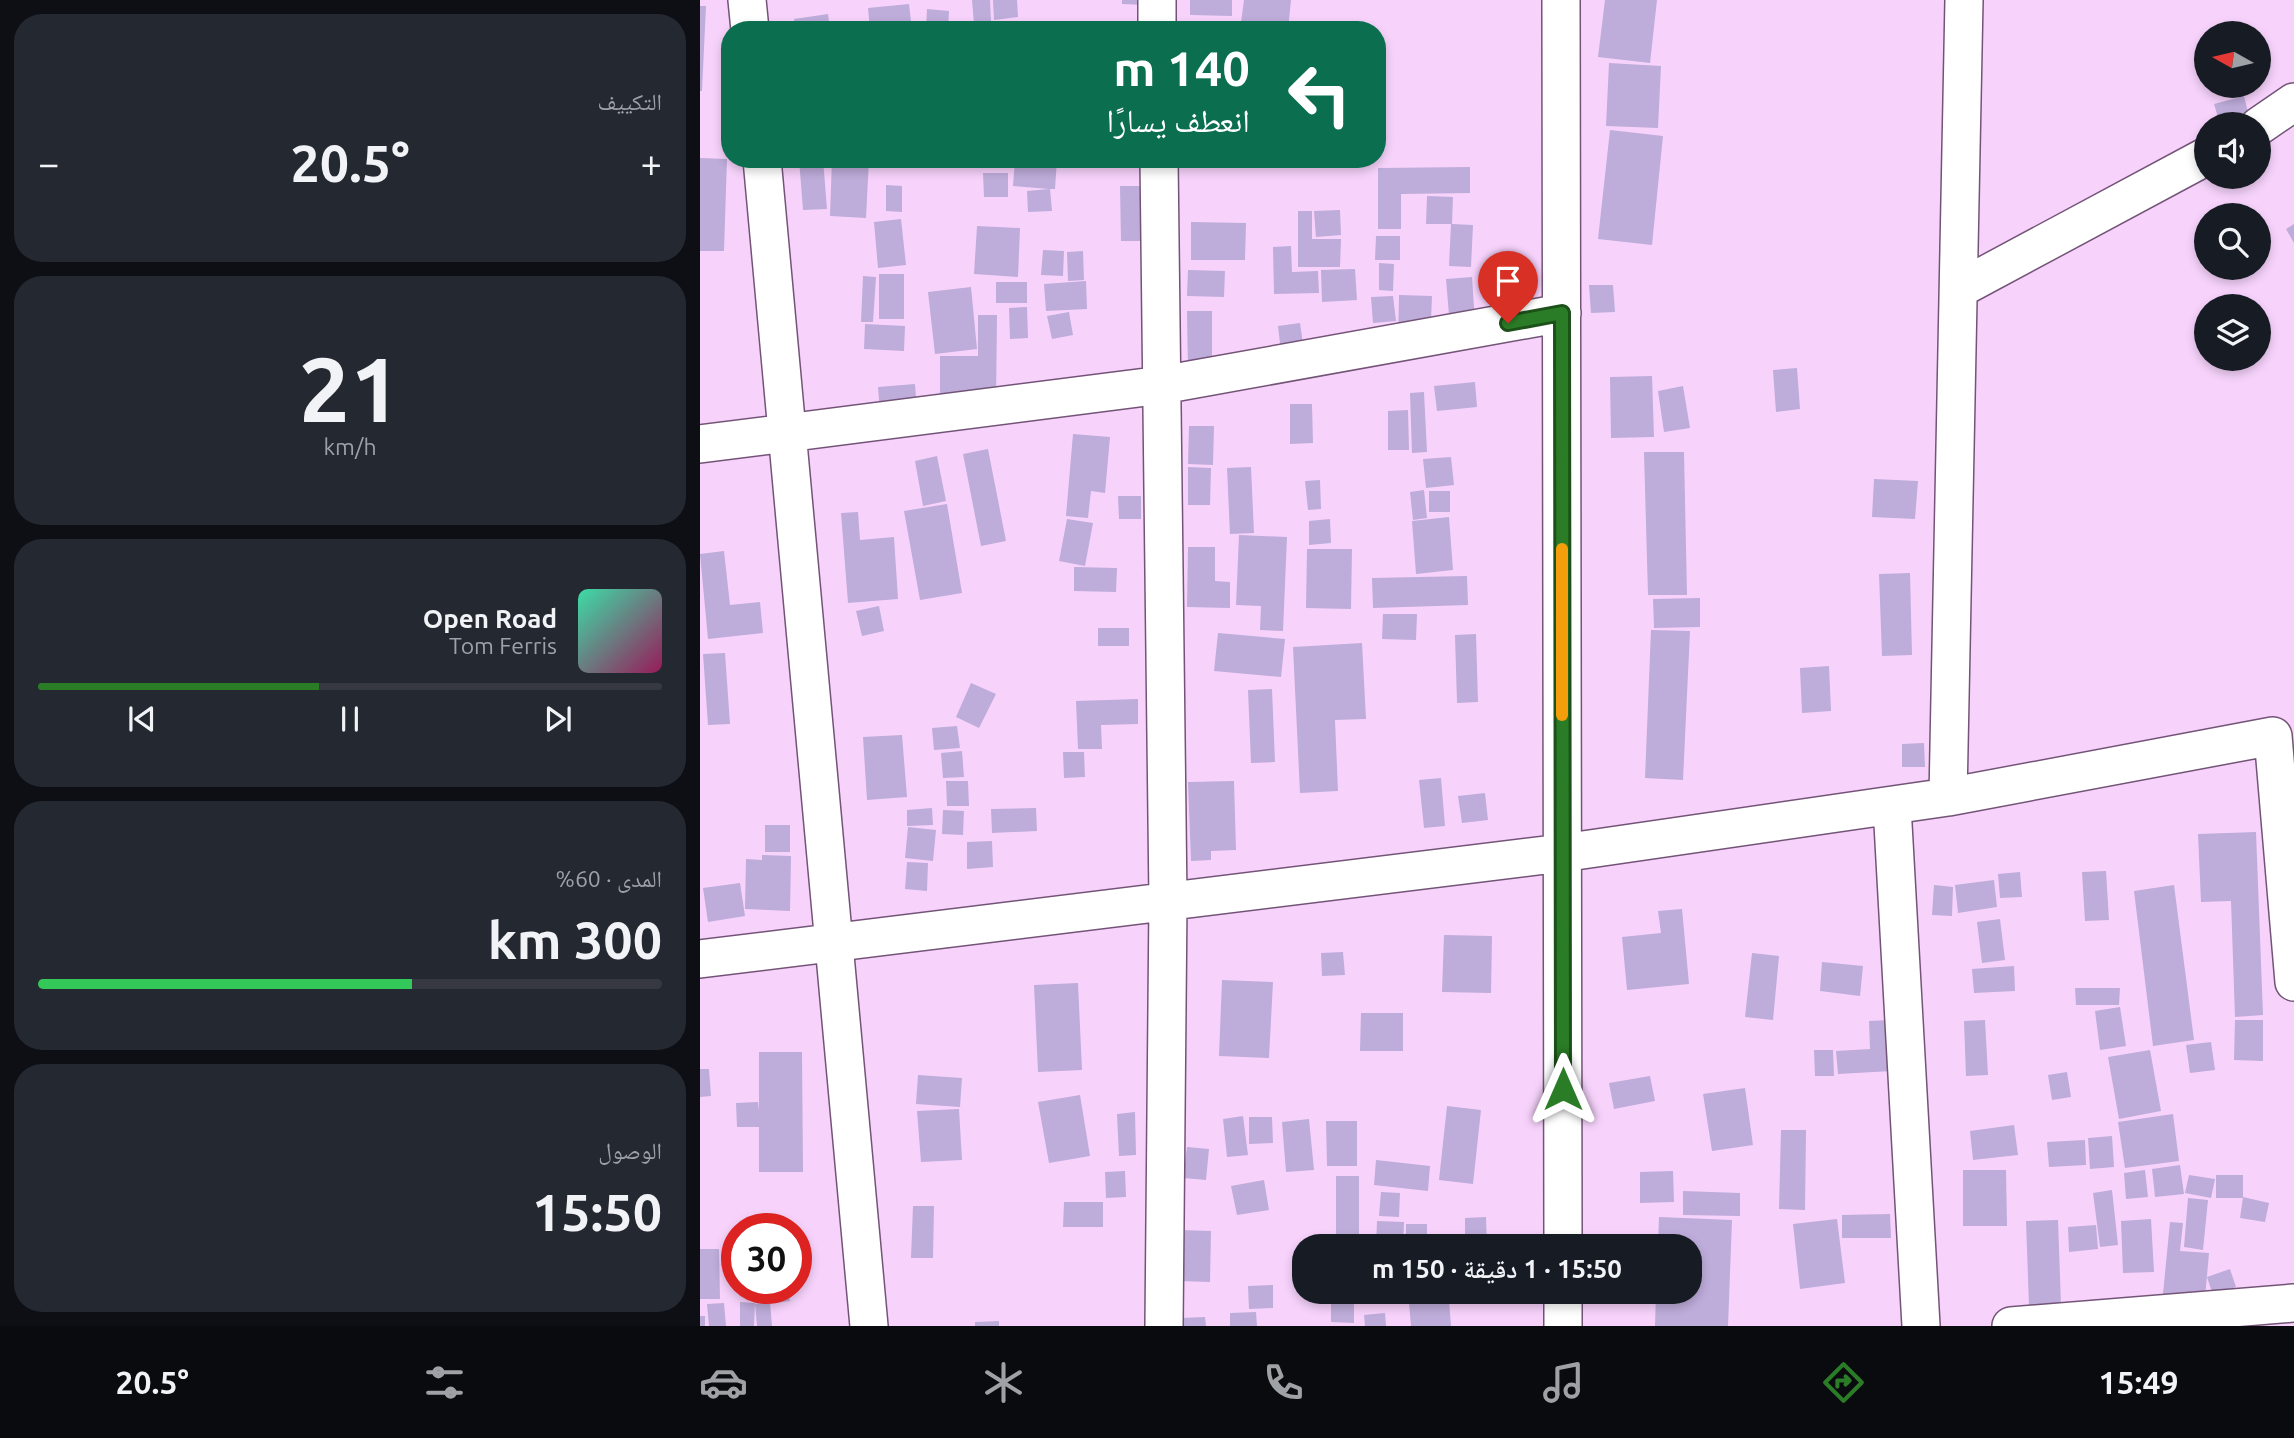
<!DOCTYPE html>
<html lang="ar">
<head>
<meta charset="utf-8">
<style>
	:root { --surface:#171b24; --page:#242831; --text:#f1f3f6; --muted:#9ea1a6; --line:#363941; --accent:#2b7c27 }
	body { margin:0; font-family:Ubuntu,"Noto Naskh Arabic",sans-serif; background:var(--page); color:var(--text); direction:rtl; height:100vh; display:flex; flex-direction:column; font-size:26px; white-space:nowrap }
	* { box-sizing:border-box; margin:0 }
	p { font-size:23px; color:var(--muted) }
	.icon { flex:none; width:38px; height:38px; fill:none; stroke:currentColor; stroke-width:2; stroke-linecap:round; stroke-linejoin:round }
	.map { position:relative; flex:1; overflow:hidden; direction:ltr }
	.side { display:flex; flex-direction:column; gap:14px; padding:14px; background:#0d0f14; width:700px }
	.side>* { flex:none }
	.top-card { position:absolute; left:21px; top:21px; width:665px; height:147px; border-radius:28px; box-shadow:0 4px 10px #0003; direction:rtl; background:#0b6e4f; color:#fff; overflow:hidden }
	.needle { width:46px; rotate:278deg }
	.fabs { position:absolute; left:1494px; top:21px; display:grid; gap:14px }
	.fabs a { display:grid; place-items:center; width:77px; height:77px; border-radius:50%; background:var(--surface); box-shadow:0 4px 10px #0003; font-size:35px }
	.speed { position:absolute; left:21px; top:1213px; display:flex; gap:14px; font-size:35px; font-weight:700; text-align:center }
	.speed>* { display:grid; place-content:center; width:91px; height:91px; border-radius:50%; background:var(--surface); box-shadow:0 4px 10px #0003; line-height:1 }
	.speed .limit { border:10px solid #d22; background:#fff; color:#111 }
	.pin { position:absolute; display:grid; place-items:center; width:60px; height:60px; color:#fff; margin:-72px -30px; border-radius:50% 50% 50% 0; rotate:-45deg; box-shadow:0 0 7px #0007 }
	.pin .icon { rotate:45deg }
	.me { position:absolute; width:77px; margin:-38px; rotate:0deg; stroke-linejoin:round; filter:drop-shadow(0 0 5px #0008) }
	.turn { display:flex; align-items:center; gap:24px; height:147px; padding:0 21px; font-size:32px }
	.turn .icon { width:91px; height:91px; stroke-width:2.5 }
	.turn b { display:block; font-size:49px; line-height:60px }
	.big { font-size:52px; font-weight:600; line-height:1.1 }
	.side .card { flex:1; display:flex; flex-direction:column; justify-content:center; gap:10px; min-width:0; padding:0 24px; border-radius:28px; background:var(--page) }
	.side .dial { align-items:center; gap:0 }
	.dial b { font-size:91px; line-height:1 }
	.song { display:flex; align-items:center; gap:21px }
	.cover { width:84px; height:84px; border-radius:10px; background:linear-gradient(135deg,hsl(160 70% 55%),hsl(330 70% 35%)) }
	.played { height:7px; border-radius:4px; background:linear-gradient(90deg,var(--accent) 45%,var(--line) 45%) }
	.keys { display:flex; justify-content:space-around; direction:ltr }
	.heat { display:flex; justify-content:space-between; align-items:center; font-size:38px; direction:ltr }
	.charge { height:10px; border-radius:5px; background:linear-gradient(90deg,#34c759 60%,var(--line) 0) }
	.trip { position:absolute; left:592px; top:1234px; width:410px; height:70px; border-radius:28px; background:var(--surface); box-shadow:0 4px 10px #0003; font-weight:600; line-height:70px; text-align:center; direction:rtl }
	.menu { display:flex; height:112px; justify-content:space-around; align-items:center; background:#090b0e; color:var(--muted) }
	.menu .icon { width:49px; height:49px }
	.menu .current { color:var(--accent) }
	.menu b { font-size:32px; color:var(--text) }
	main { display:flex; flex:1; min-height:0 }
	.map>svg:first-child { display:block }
	.building { fill:#beacda }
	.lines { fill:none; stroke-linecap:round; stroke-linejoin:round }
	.minor-casing { stroke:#735477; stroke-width:40 }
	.minor { stroke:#fff; stroke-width:37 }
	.route-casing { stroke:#1c5119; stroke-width:18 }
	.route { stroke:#2b7c27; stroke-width:12 }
	.slow { stroke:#f59e0b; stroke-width:12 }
</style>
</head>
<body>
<main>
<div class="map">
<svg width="1594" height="1326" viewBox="0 0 1594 1326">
	<rect width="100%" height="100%" fill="#f7d3fc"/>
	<!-- building -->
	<path class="building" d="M 272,0 L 290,0 L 291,22 L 274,24 Z
		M 293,0 L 317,0 L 318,17 L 294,20 Z
		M 422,0 L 444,0 L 444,5 L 422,4 Z
		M 490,0 L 532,0 L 532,16 L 490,15 Z
		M 544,0 L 591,0 L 588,30 L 540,30 Z
		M 905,0 L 957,0 L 950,63 L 898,57 Z
		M 209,4 L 212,30 L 170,30 L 168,8 Z
		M 0,6 L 6,6 L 2,91 L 0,91 Z
		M 227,9 L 249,11 L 248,30 L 226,30 Z
		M 128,14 L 130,30 L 96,30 L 94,19 Z
		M 909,63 L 961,66 L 958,128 L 906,126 Z
		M 1544,96 L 1551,124 L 1520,124 L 1514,104 Z
		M 910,130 L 963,136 L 952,245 L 898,239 Z
		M 0,158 L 27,159 L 24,251 L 0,251 Z
		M 99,159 L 123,159 L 127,209 L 103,210 Z
		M 132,159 L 169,159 L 166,218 L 130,216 Z
		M 315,159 L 357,159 L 355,189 L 350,189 L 352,211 L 328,212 L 327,191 L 349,189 L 313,186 Z
		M 770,167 L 770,193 L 701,194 L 701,229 L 678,229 L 678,168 Z
		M 283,173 L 308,173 L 308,197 L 284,197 Z
		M 186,185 L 202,186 L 202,212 L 186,211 Z
		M 420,186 L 441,186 L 443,241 L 421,241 Z
		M 727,196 L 753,197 L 752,224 L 773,225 L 771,267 L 749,266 L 751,224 L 726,224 Z
		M 640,210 L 641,235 L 616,237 L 614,211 Z
		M 598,211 L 612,211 L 612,239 L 641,239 L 640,267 L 598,267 Z
		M 201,219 L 206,265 L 178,268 L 174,222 Z
		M 491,222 L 546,223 L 545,260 L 491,260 Z
		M 1594,224 L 1594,243 L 1586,229 Z
		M 277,226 L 320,228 L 318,277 L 274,274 Z
		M 676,236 L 700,236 L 700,260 L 675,260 Z
		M 591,246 L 592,272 L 618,271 L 619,293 L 574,294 L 573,247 Z
		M 343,250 L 364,251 L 363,276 L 341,275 Z
		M 383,251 L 384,280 L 368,281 L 367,252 Z
		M 679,263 L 694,264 L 693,291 L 679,290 Z
		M 655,269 L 657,300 L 622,302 L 621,270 Z
		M 488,270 L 525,271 L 524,297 L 487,296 Z
		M 179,274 L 204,274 L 204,319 L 179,319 Z
		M 163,276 L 176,277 L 173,322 L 161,322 Z
		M 772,277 L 776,338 L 751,339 L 746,279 Z
		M 386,281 L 387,309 L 346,311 L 344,284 Z
		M 296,282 L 327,282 L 327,303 L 296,303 Z
		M 889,285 L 913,285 L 915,312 L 891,313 Z
		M 271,287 L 277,349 L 235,354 L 228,292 Z
		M 699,295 L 732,296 L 730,344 L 698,342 Z
		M 693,296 L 696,321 L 673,323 L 671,297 Z
		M 327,307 L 328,338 L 310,339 L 309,308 Z
		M 487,311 L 512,311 L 512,371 L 488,371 Z
		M 369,312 L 373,335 L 352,339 L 347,316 Z
		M 278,315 L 297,315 L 296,403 L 240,403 L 240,356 L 278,356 Z
		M 600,323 L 605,358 L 582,361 L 578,326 Z
		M 165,324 L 205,326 L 204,351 L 164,349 Z
		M 1097,368 L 1100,409 L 1076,412 L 1073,370 Z
		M 952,376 L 954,437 L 911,438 L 910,377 Z
		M 775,382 L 777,407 L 737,411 L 734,386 Z
		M 215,384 L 217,410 L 180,413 L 178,387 Z
		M 983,386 L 990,428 L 964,432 L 958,391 Z
		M 724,392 L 727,452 L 712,453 L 710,393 Z
		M 590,404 L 612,404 L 613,443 L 590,444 Z
		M 708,410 L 709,450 L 688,450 L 688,411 Z
		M 489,426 L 514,426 L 513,465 L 488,464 Z
		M 373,434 L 410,437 L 405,493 L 391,491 L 388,518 L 366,516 Z
		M 288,449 L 306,541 L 281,546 L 263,454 Z
		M 944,452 L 984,452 L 987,595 L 948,595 Z
		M 237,456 L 246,501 L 223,506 L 215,461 Z
		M 751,457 L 754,485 L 726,488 L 723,459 Z
		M 488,467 L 511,468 L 510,505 L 488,505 Z
		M 551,467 L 554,533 L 530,534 L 527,468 Z
		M 1174,479 L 1218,481 L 1215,519 L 1172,517 Z
		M 620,480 L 621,509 L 608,510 L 605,481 Z
		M 724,490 L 727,518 L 713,520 L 710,492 Z
		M 729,491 L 750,491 L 750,512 L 729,512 Z
		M 418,496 L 441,496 L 441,519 L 419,519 Z
		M 247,504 L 262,593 L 220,600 L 204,511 Z
		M 158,512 L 160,540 L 194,537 L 198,599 L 148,603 L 141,513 Z
		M 749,517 L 753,570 L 716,574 L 712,521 Z
		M 367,519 L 393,523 L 385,566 L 359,561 Z
		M 630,519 L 631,543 L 609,545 L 609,521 Z
		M 539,535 L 587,537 L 583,631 L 560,630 L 561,606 L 536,605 Z
		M 488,547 L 515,547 L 515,581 L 530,582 L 530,608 L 487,607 Z
		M 607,549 L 652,549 L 651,609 L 606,608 Z
		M 24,551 L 30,605 L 60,602 L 63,633 L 8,639 L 0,554 Z
		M 374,567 L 417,568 L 416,592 L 374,591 Z
		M 1210,573 L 1212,655 L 1182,656 L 1179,574 Z
		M 767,576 L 768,605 L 673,608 L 672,578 Z
		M 1000,598 L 1000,627 L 954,628 L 953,599 Z
		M 179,606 L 184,631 L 162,636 L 156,611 Z
		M 683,614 L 717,614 L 716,640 L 682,639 Z
		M 398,628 L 429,628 L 429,646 L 398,646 Z
		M 951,630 L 990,631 L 983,780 L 945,778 Z
		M 518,633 L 585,639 L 581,677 L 514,671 Z
		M 776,634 L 778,702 L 757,703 L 755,635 Z
		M 662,643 L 666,719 L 635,720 L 638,791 L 600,793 L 593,647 Z
		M 25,653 L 30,724 L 8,725 L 3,654 Z
		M 1129,666 L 1131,711 L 1102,713 L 1100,668 Z
		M 271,683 L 296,694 L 279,728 L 256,717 Z
		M 572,689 L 575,762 L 551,763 L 548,690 Z
		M 438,699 L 438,724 L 401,725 L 402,749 L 378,749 L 376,701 Z
		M 257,726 L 260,748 L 234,750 L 232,728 Z
		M 202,735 L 207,797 L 167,800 L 163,737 Z
		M 1224,743 L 1225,767 L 1202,767 L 1202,744 Z
		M 262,751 L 264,777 L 243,778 L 241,753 Z
		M 363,752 L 384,752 L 385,777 L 364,778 Z
		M 741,778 L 745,826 L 724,828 L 719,780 Z
		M 246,781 L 268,781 L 269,806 L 247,806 Z
		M 534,781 L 536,850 L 511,851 L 511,860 L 491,861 L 488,782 Z
		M 785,793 L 788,820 L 762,823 L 758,796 Z
		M 232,808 L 233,825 L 207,826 L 207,810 Z
		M 336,808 L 337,831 L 292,833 L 291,809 Z
		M 243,810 L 264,811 L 263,835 L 242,834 Z
		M 65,825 L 90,825 L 90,852 L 65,852 Z
		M 208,827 L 236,830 L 233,861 L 205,858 Z
		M 1556,832 L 1563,1015 L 1535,1017 L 1531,901 L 1501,902 L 1498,834 Z
		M 292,841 L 293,867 L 267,869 L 267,842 Z
		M 62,855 L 91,856 L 90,911 L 45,909 L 46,859 L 62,860 Z
		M 207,862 L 228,863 L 227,891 L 205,889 Z
		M 1406,871 L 1409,920 L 1385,921 L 1382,872 Z
		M 1320,872 L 1322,897 L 1300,898 L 1298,874 Z
		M 1294,880 L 1297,907 L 1258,913 L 1255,885 Z
		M 40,883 L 45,916 L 8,922 L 3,888 Z
		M 1234,885 L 1253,887 L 1252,916 L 1232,915 Z
		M 1474,885 L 1494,1040 L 1453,1046 L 1434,891 Z
		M 982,909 L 989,984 L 927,990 L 922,937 L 961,933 L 958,911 Z
		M 1300,919 L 1305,960 L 1282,963 L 1277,922 Z
		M 744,935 L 792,936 L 791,993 L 742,992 Z
		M 643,952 L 645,975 L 622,976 L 621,953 Z
		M 1052,953 L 1079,956 L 1073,1020 L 1045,1017 Z
		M 1122,962 L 1163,966 L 1160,996 L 1120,991 Z
		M 1314,966 L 1315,991 L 1274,993 L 1272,969 Z
		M 522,980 L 573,982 L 569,1058 L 519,1056 Z
		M 378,983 L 382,1070 L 338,1072 L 334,985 Z
		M 1375,988 L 1420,988 L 1419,1005 L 1376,1005 Z
		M 1420,1007 L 1426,1046 L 1400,1050 L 1395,1011 Z
		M 661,1013 L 703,1013 L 703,1051 L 660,1051 Z
		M 1190,1020 L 1192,1071 L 1138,1074 L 1136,1051 L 1170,1049 L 1169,1021 Z
		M 1285,1020 L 1288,1075 L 1266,1076 L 1264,1021 Z
		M 1535,1020 L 1563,1020 L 1563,1061 L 1534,1060 Z
		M 1511,1042 L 1515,1070 L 1490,1073 L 1486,1045 Z
		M 1114,1050 L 1133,1050 L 1134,1076 L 1115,1076 Z
		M 1450,1050 L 1461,1111 L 1419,1119 L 1408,1057 Z
		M 59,1052 L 102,1052 L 103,1172 L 59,1172 L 59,1127 L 37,1127 L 36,1103 L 58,1102 L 59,1111 Z
		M 0,1069 L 9,1069 L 11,1096 L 0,1097 Z
		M 1367,1072 L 1371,1097 L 1352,1100 L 1348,1075 Z
		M 218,1075 L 262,1078 L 260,1107 L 216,1104 Z
		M 950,1076 L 955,1101 L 914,1109 L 909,1083 Z
		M 1045,1088 L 1053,1145 L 1012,1151 L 1003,1094 Z
		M 380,1095 L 390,1156 L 349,1163 L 338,1102 Z
		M 747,1106 L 781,1110 L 773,1184 L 739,1180 Z
		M 259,1109 L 262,1160 L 221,1162 L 217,1111 Z
		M 435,1112 L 436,1155 L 419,1156 L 417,1114 Z
		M 1473,1114 L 1479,1161 L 1425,1168 L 1418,1122 Z
		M 543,1116 L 548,1155 L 527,1157 L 523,1119 Z
		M 549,1117 L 572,1117 L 573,1143 L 549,1144 Z
		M 609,1119 L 614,1170 L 586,1172 L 582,1122 Z
		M 626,1121 L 657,1121 L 657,1166 L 627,1166 Z
		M 1314,1125 L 1318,1155 L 1273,1160 L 1270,1131 Z
		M 1081,1130 L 1106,1130 L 1105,1210 L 1079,1209 Z
		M 1412,1136 L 1414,1167 L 1390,1169 L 1388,1138 Z
		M 1385,1140 L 1386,1165 L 1349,1167 L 1347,1142 Z
		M 487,1147 L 509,1149 L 506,1180 L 483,1178 Z
		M 676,1160 L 730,1166 L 728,1191 L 674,1185 Z
		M 1480,1165 L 1484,1194 L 1455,1197 L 1452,1169 Z
		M 1263,1170 L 1306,1170 L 1307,1226 L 1263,1226 Z
		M 1445,1170 L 1448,1197 L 1426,1199 L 1424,1173 Z
		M 425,1171 L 426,1197 L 406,1198 L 405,1172 Z
		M 973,1171 L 974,1202 L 940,1203 L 940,1172 Z
		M 1489,1175 L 1515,1179 L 1511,1198 L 1485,1193 Z
		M 1516,1175 L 1543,1175 L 1543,1198 L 1516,1198 Z
		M 636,1176 L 659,1176 L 659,1246 L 636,1246 Z
		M 564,1180 L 569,1210 L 537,1215 L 531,1186 Z
		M 1412,1190 L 1418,1245 L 1400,1247 L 1393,1193 Z
		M 983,1191 L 1040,1193 L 1040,1216 L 983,1215 Z
		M 681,1192 L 700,1193 L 699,1217 L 679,1216 Z
		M 1543,1197 L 1569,1203 L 1565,1222 L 1540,1218 Z
		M 1488,1198 L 1508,1200 L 1503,1250 L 1484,1247 Z
		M 364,1202 L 403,1202 L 403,1227 L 363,1227 Z
		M 213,1206 L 234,1206 L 233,1258 L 211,1258 Z
		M 1190,1214 L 1191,1238 L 1142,1238 L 1142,1215 Z
		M 786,1217 L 787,1246 L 765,1246 L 765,1218 Z
		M 959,1217 L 1032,1220 L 1028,1326 L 955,1326 L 956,1292 L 989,1292 L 989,1246 L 958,1246 Z
		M 1137,1219 L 1145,1283 L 1100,1289 L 1093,1224 Z
		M 1451,1219 L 1454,1272 L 1423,1273 L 1421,1221 Z
		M 1358,1220 L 1361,1305 L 1329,1306 L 1326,1221 Z
		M 677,1221 L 704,1222 L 703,1246 L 676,1246 Z
		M 1470,1222 L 1483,1223 L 1480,1251 L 1509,1253 L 1505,1298 L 1463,1294 Z
		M 706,1224 L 727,1224 L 727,1246 L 706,1246 Z
		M 1396,1225 L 1398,1249 L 1369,1252 L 1368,1227 Z
		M 481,1230 L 511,1231 L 510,1282 L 480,1281 Z
		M 0,1249 L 19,1249 L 20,1299 L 0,1299 Z
		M 1530,1269 L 1536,1287 L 1513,1295 L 1507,1277 Z
		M 573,1285 L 573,1308 L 549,1309 L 548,1286 Z
		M 73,1288 L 88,1288 L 90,1301 L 75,1303 Z
		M 631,1292 L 654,1292 L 654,1323 L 631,1322 Z
		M 675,1292 L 702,1292 L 701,1302 L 674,1301 Z
		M 749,1300 L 751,1326 L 711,1326 L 709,1303 Z
		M 40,1302 L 55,1303 L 54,1326 L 40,1326 Z
		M 70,1302 L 72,1326 L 57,1326 L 55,1304 Z
		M 24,1303 L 26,1326 L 9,1326 L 7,1304 Z
		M 556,1312 L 557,1326 L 530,1326 L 530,1313 Z
		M 685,1313 L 686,1326 L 665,1326 L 664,1315 Z
		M 0,1316 L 5,1316 L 5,1326 L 0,1326 Z
		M 505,1317 L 506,1326 L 482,1326 L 481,1318 Z
		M 299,1321 L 299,1326 L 275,1326 L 275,1322 Z"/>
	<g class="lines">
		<!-- minor casing -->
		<g class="minor-casing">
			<path id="minor" d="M 47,0 L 50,30
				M 457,0 L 457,30
				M 861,0 L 863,1246
				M 1559,126 L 1594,102
				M 62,159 L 169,1326
				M 459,159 L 468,901 L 464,1326
				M 1259,289 L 1507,156
				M 0,444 L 462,385 L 862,313
				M 1248,797 L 1264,0
				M 1192,806 L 1221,1326
				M 0,959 L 862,853 L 1248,797 L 1573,736 L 1594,982
				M 863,1292 L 863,1326
				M 1311,1326 L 1594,1303"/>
		</g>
		<!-- minor -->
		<use href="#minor" class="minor"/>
	</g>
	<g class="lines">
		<!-- route casing -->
		<g class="route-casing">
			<path id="route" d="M 808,323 L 862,313 L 863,1089"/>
		</g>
		<!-- route -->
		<use href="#route" class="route"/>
		<!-- slow -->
		<path class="slow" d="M 862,549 L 862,715"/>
	</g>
</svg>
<div class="fabs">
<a><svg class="needle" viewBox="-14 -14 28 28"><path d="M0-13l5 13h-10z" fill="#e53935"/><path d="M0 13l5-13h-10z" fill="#9ea1a6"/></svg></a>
<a><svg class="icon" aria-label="sound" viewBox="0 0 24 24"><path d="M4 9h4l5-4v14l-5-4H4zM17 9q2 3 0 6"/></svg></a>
<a><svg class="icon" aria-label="search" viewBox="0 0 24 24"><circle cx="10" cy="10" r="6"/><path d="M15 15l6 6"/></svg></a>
<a><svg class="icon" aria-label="layers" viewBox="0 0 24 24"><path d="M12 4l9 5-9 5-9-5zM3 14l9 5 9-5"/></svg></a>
</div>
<div class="speed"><div class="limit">30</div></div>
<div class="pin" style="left:808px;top:323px;background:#d93025"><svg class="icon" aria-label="arrive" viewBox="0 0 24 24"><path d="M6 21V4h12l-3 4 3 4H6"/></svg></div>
<svg class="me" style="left:863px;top:1089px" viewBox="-20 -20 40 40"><path d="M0-17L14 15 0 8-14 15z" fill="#2b7c27" stroke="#fff" stroke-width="4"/></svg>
<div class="trip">15:50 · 1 دقيقة · 150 m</div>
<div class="top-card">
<div class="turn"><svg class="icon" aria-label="left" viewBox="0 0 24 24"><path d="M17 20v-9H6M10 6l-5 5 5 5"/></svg><div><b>140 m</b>انعطف يسارًا</div></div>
</div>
</div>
<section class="side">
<div class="card"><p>التكييف</p>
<div class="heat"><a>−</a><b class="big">20.5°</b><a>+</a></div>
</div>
<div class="card dial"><b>21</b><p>km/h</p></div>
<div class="card">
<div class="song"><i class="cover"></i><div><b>Open Road</b><p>Tom Ferris</p></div></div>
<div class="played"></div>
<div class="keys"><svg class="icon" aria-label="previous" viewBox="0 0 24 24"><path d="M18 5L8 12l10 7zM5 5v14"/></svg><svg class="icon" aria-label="pause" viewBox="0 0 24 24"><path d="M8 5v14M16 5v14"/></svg><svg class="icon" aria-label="next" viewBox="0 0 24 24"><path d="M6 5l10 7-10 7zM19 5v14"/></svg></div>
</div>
<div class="card"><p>المدى · 60%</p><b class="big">300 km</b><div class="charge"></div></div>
<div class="card"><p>الوصول</p><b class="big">15:50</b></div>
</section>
</main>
<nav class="menu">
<b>15:49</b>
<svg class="icon current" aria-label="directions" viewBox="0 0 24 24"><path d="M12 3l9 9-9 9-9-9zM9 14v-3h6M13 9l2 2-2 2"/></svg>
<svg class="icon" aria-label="music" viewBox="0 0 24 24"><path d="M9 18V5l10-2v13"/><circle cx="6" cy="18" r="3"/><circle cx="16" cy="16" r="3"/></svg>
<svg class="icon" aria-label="phone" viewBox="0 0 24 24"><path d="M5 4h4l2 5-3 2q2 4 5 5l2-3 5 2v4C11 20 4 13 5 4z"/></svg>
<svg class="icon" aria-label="climate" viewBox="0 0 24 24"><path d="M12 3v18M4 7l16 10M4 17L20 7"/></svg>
<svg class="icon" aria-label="car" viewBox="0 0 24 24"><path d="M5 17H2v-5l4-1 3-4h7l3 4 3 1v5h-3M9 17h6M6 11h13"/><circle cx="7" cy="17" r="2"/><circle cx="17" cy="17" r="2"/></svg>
<svg class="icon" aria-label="filters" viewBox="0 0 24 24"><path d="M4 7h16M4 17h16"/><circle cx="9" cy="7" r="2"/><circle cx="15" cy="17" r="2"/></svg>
<b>20.5°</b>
</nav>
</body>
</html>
